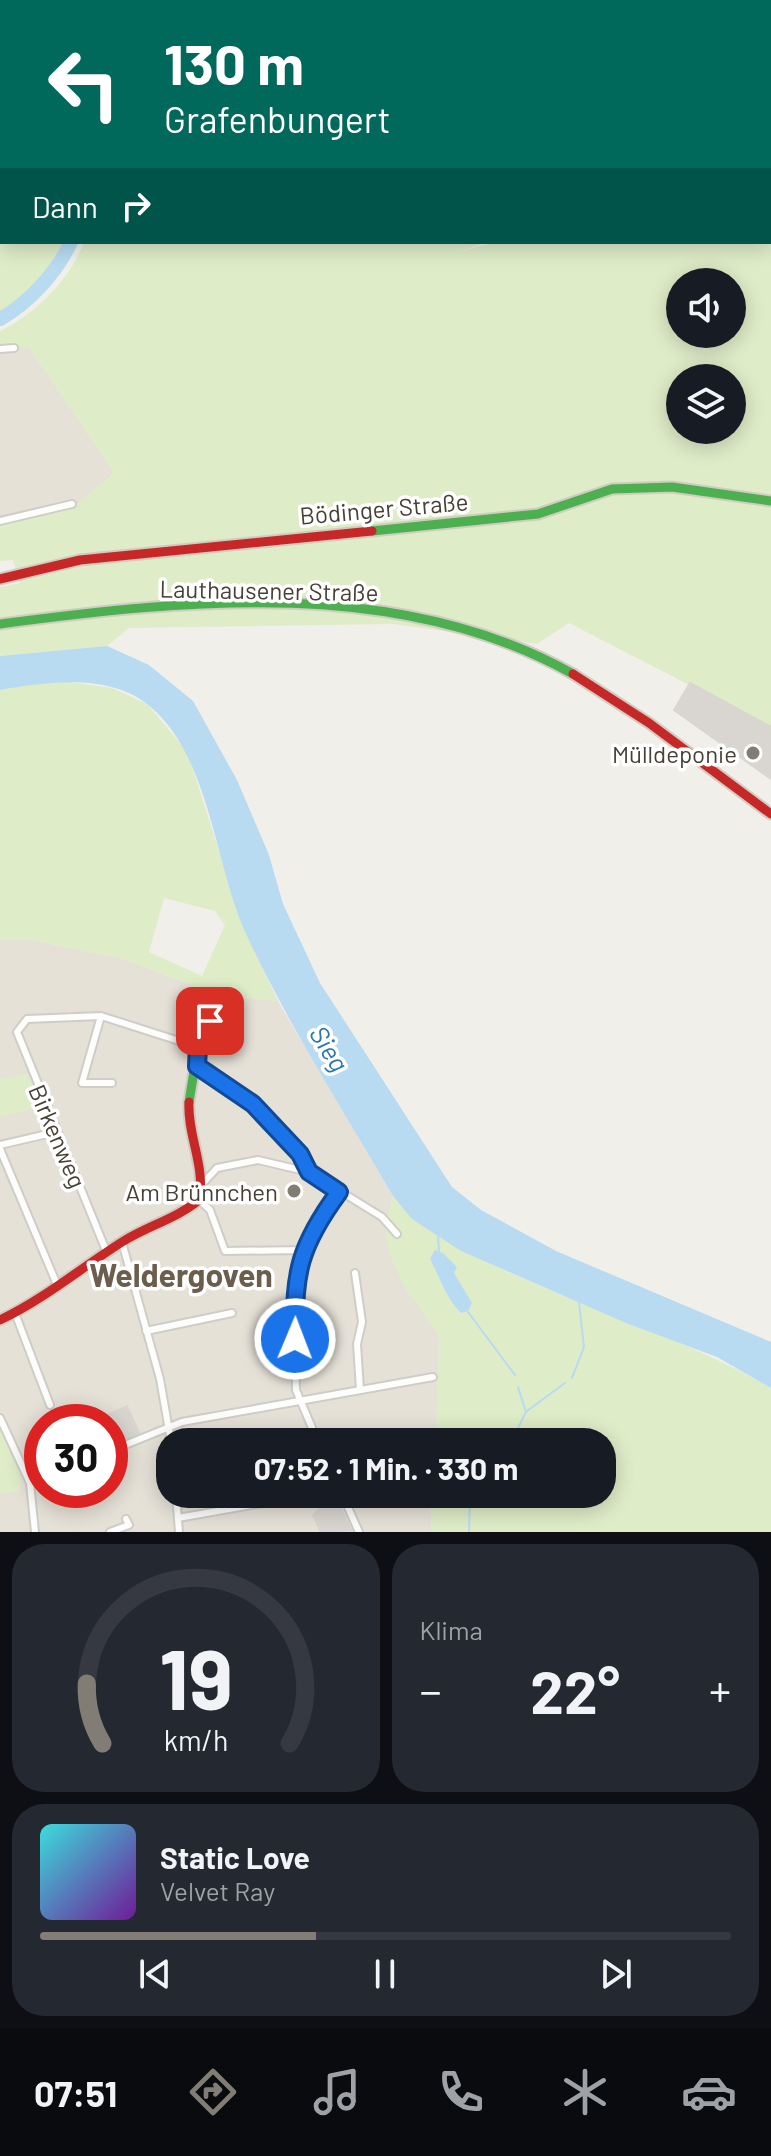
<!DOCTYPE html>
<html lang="de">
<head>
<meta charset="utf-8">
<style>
	:root { --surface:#171b24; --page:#242831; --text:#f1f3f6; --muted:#9ea1a6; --line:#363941; --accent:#827d74 }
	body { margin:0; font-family:Barlow,sans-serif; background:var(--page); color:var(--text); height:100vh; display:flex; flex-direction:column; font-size:30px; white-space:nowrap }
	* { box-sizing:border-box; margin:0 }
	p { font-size:26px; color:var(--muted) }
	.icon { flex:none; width:44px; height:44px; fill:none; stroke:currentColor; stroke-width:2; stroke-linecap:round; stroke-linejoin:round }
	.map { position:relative; height:1532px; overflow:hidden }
	.side { display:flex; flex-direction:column; gap:12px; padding:12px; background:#0d0f14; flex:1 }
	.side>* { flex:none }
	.guide { position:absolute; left:0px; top:0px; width:772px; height:244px; box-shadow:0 4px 20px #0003; background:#00695c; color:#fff; overflow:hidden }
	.fabs { position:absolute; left:666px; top:268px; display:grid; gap:16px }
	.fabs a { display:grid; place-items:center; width:80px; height:80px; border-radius:50%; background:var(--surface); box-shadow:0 4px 20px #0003; font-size:40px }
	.speed { position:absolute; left:24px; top:1404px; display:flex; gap:16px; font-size:40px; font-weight:700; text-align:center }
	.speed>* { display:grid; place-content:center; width:104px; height:104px; border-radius:50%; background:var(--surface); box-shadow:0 4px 20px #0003; line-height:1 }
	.speed .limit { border:12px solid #d22; background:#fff; color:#111 }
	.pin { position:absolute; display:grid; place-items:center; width:68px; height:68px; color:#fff; margin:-34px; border-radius:16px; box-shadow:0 4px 12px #0006 }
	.me { position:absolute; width:88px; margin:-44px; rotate:1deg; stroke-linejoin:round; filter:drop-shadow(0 0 6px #0008) }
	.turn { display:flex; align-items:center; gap:28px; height:168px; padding:0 32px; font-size:36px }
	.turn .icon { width:104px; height:104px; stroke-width:2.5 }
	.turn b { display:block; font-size:56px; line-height:68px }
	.then { display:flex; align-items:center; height:76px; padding:0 32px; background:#0003; gap:16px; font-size:30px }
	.big { font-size:60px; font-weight:700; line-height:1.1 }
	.side .widget { flex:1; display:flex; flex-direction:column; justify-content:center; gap:12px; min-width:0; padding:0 28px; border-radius:32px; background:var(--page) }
	.side .dial { align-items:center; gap:0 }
	.dial svg { height:208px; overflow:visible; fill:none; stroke:var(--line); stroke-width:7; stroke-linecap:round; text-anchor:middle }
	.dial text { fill:var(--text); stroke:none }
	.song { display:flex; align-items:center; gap:24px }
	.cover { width:96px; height:96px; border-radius:12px; background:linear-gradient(135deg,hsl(180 70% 55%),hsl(280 70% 35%)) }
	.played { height:8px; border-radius:4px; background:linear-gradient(90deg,var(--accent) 40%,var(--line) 40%) }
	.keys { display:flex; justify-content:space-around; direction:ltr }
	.heat { display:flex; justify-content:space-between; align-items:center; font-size:44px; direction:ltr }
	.side .tiles { flex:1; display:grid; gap:12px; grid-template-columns:1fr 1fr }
	.widget:last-child { grid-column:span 2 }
	.trip { position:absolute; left:156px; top:1428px; width:460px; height:80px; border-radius:32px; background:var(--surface); box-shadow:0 4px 20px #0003; font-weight:700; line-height:80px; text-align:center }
	.tabs { display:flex; height:128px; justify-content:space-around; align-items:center; background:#090b0e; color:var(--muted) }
	.tabs .icon { width:56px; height:56px }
	.tabs .active { color:var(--accent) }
	.tabs b { font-size:36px; color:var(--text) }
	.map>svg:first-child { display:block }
	.residential { fill:#e5e1d7; fill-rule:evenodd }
	.green { fill:#deecc8; fill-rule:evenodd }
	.water { fill:#b8dbf1 }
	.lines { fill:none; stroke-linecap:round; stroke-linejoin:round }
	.stream { stroke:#b8dbf1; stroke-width:2 }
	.river { stroke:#b8dbf1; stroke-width:14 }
	.building { fill:#d9d6d1; stroke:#d9d6cf; stroke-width:2 }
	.street-casing { stroke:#cfcdc7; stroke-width:10 }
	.fast-casing { stroke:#d1ccc1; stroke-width:13 }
	.jam-casing { stroke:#d1ccc1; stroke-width:13 }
	.street { stroke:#fdfdfc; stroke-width:6 }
	.fast { stroke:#4caf50; stroke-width:9 }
	.jam { stroke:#c62828; stroke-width:9 }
	.route-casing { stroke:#114b97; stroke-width:20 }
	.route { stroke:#1a73e8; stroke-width:14 }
	.poi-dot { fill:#827d74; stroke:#fff; stroke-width:3 }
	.labels { text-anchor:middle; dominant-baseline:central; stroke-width:7; stroke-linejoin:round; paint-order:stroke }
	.street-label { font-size:24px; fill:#474035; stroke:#fff }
	.poi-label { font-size:24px; fill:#474035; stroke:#fff; text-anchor:end }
	.water-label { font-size:26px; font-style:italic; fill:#2878b1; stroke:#fff }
	.district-label { font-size:32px; font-weight:bold; fill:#6b5e4c; stroke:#fff }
</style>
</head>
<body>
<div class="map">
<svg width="771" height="1532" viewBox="0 0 771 1532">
	<rect width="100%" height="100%" fill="#f1efea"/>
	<!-- residential -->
	<path class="residential" d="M 144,0 L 647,0 L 648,2 L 144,2 Z
		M 29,347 L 114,473 L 73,508 L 0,518 L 0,348 Z
		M 27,939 L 124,959 L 215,994 L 278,1001 L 393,1196 L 385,1226 L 406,1289 L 439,1335 L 436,1442 L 170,1442 L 170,1494 L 432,1494 L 431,1532 L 0,1532 L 0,1494 L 20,1490 L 20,1473 L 0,1430 L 0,940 ZM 42,1422 L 110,1422 L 110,1490 L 42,1490 Z"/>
	<!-- green -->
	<path class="green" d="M 0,77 L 2,242 L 66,242 C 54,271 27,300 0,316 Z
		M 771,218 L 771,727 L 569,623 L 537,644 L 393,624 L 129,628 L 107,646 L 0,656 L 0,587 L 20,583 L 13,560 L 0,561 L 0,518 L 73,508 L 114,473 L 29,347 L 0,348 L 0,331 C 35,315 71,278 84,242 L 487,242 L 458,252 L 497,242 L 770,242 ZM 680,282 L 732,282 L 732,334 L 680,334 ZM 680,378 L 732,378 L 732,430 L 680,430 Z
		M 55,680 L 112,688 L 147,704 L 187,751 L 245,931 L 278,1001 L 215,994 L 124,959 L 27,939 L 0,940 L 0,690 ZM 164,898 L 215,911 L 225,925 L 202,976 L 149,952 Z
		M 27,1073 L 40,1107 L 0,1117 L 0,1079 Z
		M 393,1196 C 430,1240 479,1259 531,1282 C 611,1317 695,1344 771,1388 L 771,1532 L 431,1532 L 432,1494 L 602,1494 L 602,1442 L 436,1442 L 439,1335 L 406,1290 L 390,1256 L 385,1226 Z
		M 0,1430 L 20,1473 L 20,1490 L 0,1494 Z"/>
	<!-- water -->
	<path class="water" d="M 107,646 L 149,665 L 193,701 L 237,780 L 269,855 L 283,904 L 320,983 L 452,1187 L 481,1210 L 556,1251 L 771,1342 L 771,1388 L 717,1357 L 626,1323 L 461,1251 L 412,1219 L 393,1196 C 343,1110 289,1026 247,936 C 214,866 211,754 147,704 C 107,673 46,682 0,690 L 0,656 Z
		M 435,1250 L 443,1253 L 457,1267 L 454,1273 L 472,1303 L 468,1311 L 461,1313 C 445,1297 441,1279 430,1259 Z"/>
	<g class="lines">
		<!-- stream -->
		<path class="stream" d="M 142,0 L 142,2
			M 608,0 L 608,1
			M 0,17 L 2,20
			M 438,1236 L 439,1253
			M 468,1312 L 515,1375
			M 572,1378 L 584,1347 L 579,1303
			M 527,1411 L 565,1383
			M 511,1442 L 526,1412 L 518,1387
			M 469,1532 L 470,1494"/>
		<!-- river -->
		<path class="river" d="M 0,319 C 29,303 57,272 71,242"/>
	</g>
	<!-- building -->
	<path class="building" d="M 690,683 L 771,727 L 771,779 L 674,710 Z
		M 127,1406 L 139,1433 L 110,1445 L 110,1422 L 105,1422 L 103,1417 Z
		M 329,1500 L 333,1508 L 339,1505 L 351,1530 L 321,1532 L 313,1515 Z"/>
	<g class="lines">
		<!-- street casing -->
		<g class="street-casing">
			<path id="street" d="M 603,0 L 604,2
				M 0,349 L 14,348
				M 0,521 L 72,504
				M 101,1016 L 82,1083 L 112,1083
				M 197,1066 C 240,1094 284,1125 309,1172
				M 0,1145 L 56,1132
				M 0,1149 L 58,1287
				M 204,1182 L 217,1168 L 258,1160 L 309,1172 L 382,1217 L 397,1234
				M 199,1200 L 210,1210 L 225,1251 L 303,1250
				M 122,1242 L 160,1379 L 171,1442
				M 107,1253 L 17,1032 L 27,1019 L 101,1016 L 198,1047
				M 355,1273 L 362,1322 L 357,1344 L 360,1390
				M 15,1313 L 50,1405
				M 146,1331 L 232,1313
				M 0,1418 L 30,1483 L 35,1532
				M 318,1442 L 296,1390 L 294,1314 L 303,1250 L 311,1230 L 339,1192
				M 110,1451 L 182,1422 L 433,1377
				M 30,1483 L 42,1478
				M 176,1494 L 179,1532
				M 342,1494 L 359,1532
				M 178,1518 L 314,1494
				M 110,1532 L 129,1525 L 126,1519"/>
		</g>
		<!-- fast casing -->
		<g class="fast-casing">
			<path id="fast" d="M 0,62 L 2,62
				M 372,531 L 538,514 L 612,489 L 672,487 L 771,501
				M 0,624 C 188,599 401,577 573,674
				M 189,1102 L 196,1059 L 221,995"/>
		</g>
		<!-- jam casing -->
		<g class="jam-casing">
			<path id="jam" d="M 264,2 L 273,0
				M 0,579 L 80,560 L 372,531
				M 573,674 L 649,723 L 771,814
				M 0,1320 C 44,1299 81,1268 122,1242 C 147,1226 176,1219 199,1200 C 206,1167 187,1135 189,1102"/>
		</g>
		<!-- street -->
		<use href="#street" class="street"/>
		<!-- fast -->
		<use href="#fast" class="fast"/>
		<!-- jam -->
		<use href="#jam" class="jam"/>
	</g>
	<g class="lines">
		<!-- route casing -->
		<g class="route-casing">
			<path id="route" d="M 210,1021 L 198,1047 L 197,1066 L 253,1104 L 300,1154 L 309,1172 L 339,1192 C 300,1245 293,1273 295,1339"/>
		</g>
		<!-- route -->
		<use href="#route" class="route"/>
	</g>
	<!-- markers -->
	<g class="poi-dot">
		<circle cx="753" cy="753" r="8"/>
		<circle cx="294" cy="1191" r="8"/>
	</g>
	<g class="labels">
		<!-- street labels -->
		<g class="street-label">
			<text transform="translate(384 508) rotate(-5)">Bödinger Straße</text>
			<text transform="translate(269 590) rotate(1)">Lauthausener Straße</text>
			<text transform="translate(58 1136) rotate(67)">Birkenweg</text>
		</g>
		<!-- poi labels -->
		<g class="poi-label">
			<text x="737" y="753">Mülldeponie</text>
			<text x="278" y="1191">Am Brünnchen</text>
		</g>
		<!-- water labels -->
		<g class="water-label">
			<text transform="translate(330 1048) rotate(58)">Sieg</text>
		</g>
		<!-- district labels -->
		<g class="district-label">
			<text x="181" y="1274">Weldergoven</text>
		</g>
	</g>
</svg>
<div class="fabs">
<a><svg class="icon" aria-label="sound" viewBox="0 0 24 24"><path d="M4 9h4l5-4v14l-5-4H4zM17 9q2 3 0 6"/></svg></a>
<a><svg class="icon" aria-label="layers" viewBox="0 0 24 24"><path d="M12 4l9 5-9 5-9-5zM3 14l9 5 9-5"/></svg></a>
</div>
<div class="speed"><div class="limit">30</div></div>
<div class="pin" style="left:210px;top:1021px;background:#d93025"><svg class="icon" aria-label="arrive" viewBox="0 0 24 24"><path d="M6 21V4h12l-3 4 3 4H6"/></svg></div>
<svg class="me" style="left:295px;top:1339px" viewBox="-20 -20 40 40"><circle r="17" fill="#1a73e8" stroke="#fff" stroke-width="3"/><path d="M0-11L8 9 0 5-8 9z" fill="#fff"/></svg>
<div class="trip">07:52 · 1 Min. · 330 m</div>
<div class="guide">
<div class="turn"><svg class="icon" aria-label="left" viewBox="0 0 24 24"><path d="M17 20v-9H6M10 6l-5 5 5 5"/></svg><div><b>130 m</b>Grafenbungert</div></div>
<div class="then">Dann<svg class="icon" aria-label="right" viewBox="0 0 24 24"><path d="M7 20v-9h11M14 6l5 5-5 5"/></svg></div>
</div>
</div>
<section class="side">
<div class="tiles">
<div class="widget dial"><svg viewBox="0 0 100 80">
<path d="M14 69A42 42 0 1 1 86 69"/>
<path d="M14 69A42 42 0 0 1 8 46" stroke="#827d74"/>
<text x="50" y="56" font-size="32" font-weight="700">19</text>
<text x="50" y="72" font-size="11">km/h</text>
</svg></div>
<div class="widget"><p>Klima</p>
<div class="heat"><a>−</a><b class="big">22°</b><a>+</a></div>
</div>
<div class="widget">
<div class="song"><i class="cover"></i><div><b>Static Love</b><p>Velvet Ray</p></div></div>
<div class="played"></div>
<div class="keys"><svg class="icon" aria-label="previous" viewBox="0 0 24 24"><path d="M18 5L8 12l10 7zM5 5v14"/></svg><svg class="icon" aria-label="pause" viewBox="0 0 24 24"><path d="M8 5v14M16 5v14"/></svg><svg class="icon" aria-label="next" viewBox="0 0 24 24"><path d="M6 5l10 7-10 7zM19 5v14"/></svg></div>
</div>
</div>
</section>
<nav class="tabs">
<b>07:51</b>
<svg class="icon active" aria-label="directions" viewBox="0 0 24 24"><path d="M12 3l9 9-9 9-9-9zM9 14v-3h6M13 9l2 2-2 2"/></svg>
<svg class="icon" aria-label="music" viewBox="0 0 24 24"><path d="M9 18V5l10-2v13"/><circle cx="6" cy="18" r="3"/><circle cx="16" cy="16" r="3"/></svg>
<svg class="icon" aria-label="phone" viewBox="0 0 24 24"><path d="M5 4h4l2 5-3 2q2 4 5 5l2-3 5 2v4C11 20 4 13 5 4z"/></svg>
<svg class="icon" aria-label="climate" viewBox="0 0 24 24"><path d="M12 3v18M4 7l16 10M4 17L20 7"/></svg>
<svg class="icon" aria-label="car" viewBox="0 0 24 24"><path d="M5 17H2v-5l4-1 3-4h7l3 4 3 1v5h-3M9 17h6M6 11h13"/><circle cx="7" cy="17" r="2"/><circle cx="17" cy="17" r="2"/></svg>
</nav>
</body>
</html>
